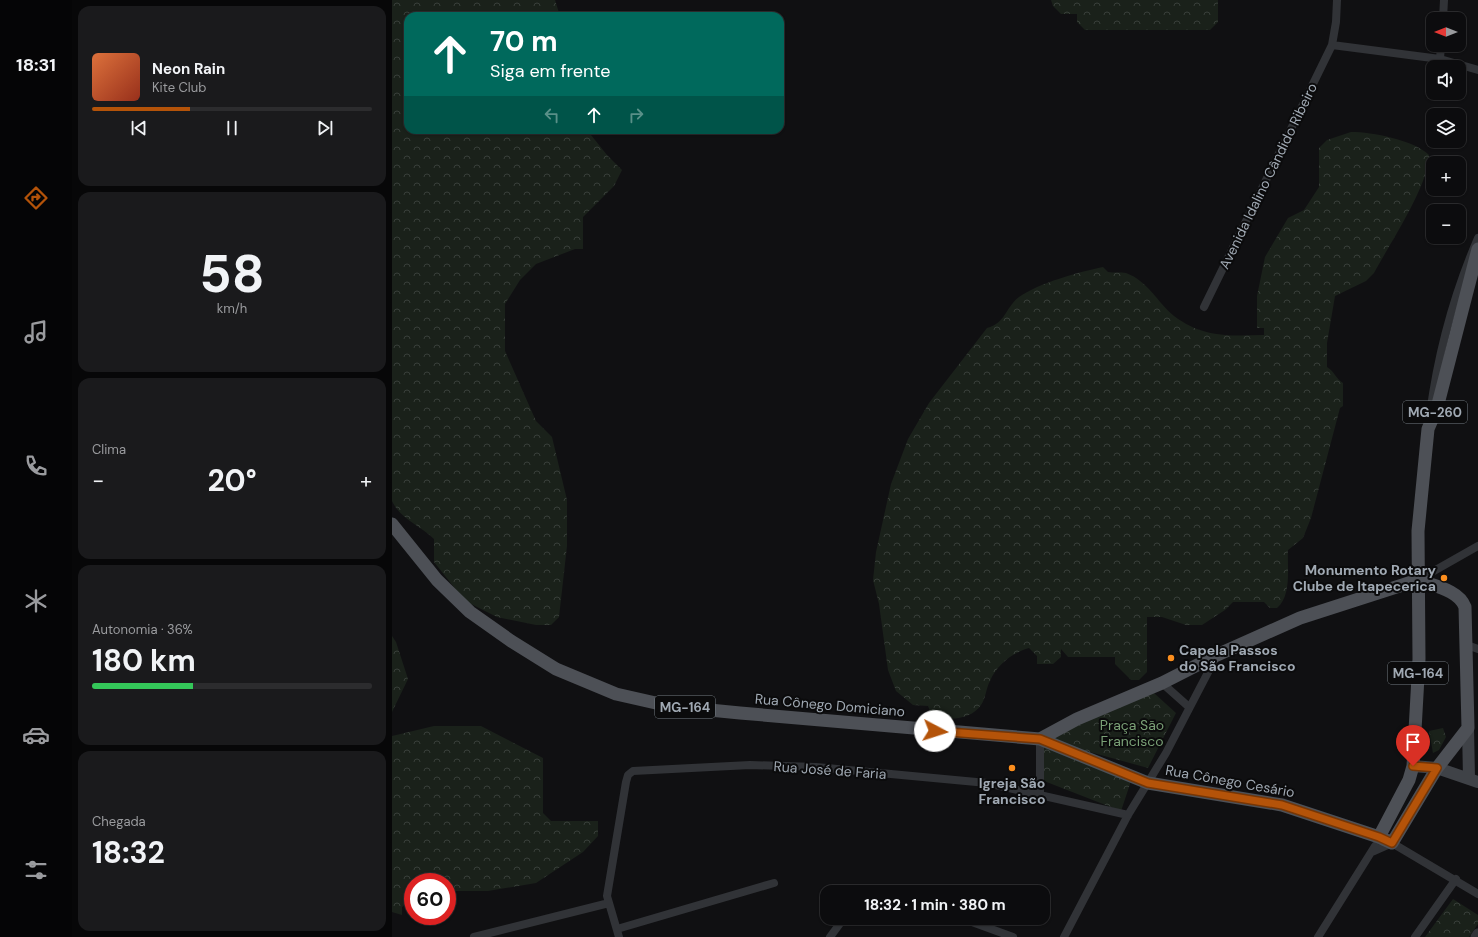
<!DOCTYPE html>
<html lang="pt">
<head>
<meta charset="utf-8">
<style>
	:root { --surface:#0c0c0e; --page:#1a1a1c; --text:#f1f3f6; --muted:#9a9b9e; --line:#2c2c2e; --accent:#b45309 }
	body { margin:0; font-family:"DM Sans",sans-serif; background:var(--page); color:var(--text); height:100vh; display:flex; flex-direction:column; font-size:15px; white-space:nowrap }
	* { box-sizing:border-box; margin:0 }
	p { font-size:13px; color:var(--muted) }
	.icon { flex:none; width:22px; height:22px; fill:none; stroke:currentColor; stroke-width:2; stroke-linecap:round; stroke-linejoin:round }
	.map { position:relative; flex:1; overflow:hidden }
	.panel { display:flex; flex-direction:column; gap:6px; padding:6px; background:#070708; width:320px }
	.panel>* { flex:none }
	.top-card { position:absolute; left:12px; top:12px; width:380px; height:122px; border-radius:12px; box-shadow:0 1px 3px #0004,0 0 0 1px var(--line); background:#00695c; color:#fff; overflow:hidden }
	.needle { width:26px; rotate:270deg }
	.tools { position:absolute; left:1034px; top:12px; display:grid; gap:8px }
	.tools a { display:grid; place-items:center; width:40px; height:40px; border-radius:8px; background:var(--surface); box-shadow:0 1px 3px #0004,0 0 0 1px var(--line); font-size:20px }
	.speed { position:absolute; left:12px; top:873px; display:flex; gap:8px; font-size:20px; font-weight:700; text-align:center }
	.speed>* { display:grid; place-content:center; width:52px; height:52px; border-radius:50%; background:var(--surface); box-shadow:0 1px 3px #0004,0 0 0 1px var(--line); line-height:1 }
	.speed .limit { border:6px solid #d22; background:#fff; color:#111 }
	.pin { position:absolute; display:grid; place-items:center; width:34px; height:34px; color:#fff; margin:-41px -17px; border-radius:50% 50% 50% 0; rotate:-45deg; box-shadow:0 0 4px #0007 }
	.pin .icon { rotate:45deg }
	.me { position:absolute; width:44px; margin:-22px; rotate:95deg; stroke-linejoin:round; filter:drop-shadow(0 0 3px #0008) }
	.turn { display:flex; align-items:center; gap:14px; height:84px; padding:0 20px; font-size:18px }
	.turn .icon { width:52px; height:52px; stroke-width:2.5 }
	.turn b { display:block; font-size:28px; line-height:34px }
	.lanes { display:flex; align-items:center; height:38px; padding:0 20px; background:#0003; justify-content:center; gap:20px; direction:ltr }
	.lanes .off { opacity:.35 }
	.big { font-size:30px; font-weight:700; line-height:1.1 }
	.panel .tile { flex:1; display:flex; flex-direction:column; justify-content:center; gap:6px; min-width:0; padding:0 14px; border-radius:12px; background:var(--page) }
	.panel .dial { align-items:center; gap:0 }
	.dial b { font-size:52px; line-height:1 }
	.song { display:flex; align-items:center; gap:12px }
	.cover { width:48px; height:48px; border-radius:6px; background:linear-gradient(135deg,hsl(20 70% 55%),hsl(10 70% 35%)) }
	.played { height:4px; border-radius:2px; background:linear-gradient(90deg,var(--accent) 35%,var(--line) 35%) }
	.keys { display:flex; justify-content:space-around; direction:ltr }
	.heat { display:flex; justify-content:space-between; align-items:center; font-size:22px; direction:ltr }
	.charge { height:6px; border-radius:3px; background:linear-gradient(90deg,#34c759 36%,var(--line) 0) }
	.trip { position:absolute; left:428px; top:885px; width:230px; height:40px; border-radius:12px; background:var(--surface); box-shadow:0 1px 3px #0004,0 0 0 1px var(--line); font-weight:700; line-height:40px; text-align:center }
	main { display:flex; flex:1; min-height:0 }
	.menu { display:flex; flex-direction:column; width:72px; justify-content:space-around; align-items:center; background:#050506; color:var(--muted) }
	.menu .icon { width:28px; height:28px }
	.menu .selected { color:var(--accent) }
	.menu b { font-size:18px; color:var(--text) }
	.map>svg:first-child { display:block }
	.forest { fill:url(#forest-crowns) }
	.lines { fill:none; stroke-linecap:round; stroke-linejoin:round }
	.minor { stroke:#313337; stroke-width:8 }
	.tertiary { stroke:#313337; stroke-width:11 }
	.secondary { stroke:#3f4247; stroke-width:12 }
	.primary { stroke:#4d5056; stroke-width:13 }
	.route-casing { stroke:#753606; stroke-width:10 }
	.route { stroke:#b45309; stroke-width:7 }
	.poi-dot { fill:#fc8e1e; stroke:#0b0b0c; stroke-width:1.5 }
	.labels { text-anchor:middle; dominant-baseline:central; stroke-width:4; stroke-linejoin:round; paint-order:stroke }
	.shield { fill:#0b0b0c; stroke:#737a81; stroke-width:1 }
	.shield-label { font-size:13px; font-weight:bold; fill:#a0a9b3 }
	.street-label { font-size:14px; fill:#a0a9b3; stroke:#0b0b0c }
	.poi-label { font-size:14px; font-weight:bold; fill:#a0a9b3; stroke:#0b0b0c; text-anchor:end }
	.park-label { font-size:14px; fill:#7aa076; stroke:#0b0b0c }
</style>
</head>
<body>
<main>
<nav class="menu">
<b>18:31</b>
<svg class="icon selected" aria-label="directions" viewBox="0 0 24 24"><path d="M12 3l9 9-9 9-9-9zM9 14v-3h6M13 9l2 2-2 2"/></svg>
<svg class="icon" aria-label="music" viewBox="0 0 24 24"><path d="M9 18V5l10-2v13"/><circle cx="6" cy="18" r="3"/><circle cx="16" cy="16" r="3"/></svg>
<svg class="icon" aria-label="phone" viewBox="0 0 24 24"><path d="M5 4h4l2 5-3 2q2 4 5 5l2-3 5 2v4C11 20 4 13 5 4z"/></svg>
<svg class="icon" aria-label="climate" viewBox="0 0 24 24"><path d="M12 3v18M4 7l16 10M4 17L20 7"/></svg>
<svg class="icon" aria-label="car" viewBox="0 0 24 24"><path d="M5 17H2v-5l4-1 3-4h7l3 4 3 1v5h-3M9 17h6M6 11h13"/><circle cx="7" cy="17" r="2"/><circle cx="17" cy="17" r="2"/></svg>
<svg class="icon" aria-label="filters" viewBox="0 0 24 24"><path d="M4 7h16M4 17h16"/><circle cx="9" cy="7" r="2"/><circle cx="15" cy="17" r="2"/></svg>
</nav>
<section class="panel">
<div class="tile">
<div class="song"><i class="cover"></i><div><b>Neon Rain</b><p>Kite Club</p></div></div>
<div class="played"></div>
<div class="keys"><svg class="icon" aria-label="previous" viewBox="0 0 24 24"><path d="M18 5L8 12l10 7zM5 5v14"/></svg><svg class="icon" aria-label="pause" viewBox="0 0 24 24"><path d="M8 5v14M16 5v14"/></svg><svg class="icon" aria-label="next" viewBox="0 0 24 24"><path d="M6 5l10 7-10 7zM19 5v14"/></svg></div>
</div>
<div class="tile dial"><b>58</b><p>km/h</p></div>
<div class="tile"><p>Clima</p>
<div class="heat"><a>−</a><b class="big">20°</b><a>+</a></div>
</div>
<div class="tile"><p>Autonomia · 36%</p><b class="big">180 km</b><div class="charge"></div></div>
<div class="tile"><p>Chegada</p><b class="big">18:32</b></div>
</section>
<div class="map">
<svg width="1086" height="937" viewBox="0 0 1086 937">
	<defs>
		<pattern id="forest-crowns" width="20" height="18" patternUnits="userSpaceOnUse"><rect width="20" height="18" fill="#1a211a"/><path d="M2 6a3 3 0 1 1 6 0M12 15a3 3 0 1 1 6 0" fill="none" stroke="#383e39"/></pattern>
	</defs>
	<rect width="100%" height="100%" fill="#101012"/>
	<!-- forest -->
	<path class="forest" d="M 0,0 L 163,0 L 168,16 L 16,16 L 16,130 L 195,130 L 215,155 L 230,170 L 222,186 L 191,217 L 191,249 L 183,249 L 144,264 L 128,280 L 113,304 L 113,351 L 144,421 L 160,437 L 175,500 L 175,546 L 167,617 L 159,625 L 144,625 L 105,617 L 73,601 L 42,562 L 42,539 C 28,525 9,520 0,501 Z
		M 659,0 L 826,0 L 826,22 L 818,30 L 693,30 L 685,22 L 685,14 L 669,14 L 661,6 Z
		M 959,132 C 980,132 1022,140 1037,155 C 1037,185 997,245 982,273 L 974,281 L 943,296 L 935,343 L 935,367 C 943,372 944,379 951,383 L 951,406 L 948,408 L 919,518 L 911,538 L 896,550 C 895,568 900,595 885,608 L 878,608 L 872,602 L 841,602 L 833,610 L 810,625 L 794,625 L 770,617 L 755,617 L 755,672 L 747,680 L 739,680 L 723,664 L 723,657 L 676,657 L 669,649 L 669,657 L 661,664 L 645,664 L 645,656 L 637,648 C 620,653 605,665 598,681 C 594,688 594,698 589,705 C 579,720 554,722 539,714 L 536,706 L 521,705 L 504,691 L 496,670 L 487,604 L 481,580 L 484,552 L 499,484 L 516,439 L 537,403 L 595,328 C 614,323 613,308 627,297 C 647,283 687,272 711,267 L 716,272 C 721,273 729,272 734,273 C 756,281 765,302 782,316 C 811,338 838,336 872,335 L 872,328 L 865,328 L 865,296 L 873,257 L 896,218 L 912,210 L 927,187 L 927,148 L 935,140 Z
		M 0,636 L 4,642 L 16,679 L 0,712 Z
		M 762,693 L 784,713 L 756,768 L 658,741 L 667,731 Z
		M 42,726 L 89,726 L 151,758 L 151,813 L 159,821 L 206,821 L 206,836 L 191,852 L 144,883 L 96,891 L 55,891 L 55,882 L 21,882 L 21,900 L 10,907 L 10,915 L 0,912 L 0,736 Z
		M 1051,728 L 1054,737 L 1047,750 L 1041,753 L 1037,731 Z
		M 652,743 L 740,778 L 729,811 L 652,781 Z
		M 1061,899 L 1086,915 L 1086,924 L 1077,937 L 1033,937 Z"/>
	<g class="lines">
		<!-- minor -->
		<path class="minor" d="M 1051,19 L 1052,0
			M 940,45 L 1048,59 L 1086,70
			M 1048,59 L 1049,45
			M 812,307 L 940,45 L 944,22 L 945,0
			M 1038,414 C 1046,353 1062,294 1086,238
			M 1026,580 L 1086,546
			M 1075,645 L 1086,649
			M 770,683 L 797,707
			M 648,795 L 648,739
			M 982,851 L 1000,843 L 1086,894
			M 569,918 L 621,937
			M 225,929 L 382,883
			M 82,937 L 217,903
			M 227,937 L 215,896 L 234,782 L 236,775 L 241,771 L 358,765 L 424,767 L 595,783 L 736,815
			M 438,937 L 452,918
			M 672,937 L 736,815 L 774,753 L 824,657
			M 926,937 L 983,846
			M 1023,937 L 1064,879"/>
		<!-- tertiary -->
		<path class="tertiary" d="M 1084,937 L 1086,934"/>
		<!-- secondary -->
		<path class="secondary" d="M 1076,728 L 1077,778
			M 1021,766 L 1045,768 L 1086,782"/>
		<!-- primary -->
		<path class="primary" d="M 0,524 L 45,580 L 78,612 L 119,641 L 164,669 L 224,694 L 277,706 L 348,713 L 648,739 L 685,719 L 770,683 L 825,655 L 908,618 L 1026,580
			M 1026,580 C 1042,586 1067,590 1073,607 L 1076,728
			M 648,739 L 756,783 L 890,805 L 987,837 L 1000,843 L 1045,768 L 1076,728
			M 987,837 L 1017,780 L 1021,766 L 1027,659 L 1026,531 L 1036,429 L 1045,408 L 1086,249"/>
	</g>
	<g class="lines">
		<!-- route casing -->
		<g class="route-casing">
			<path id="route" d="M 543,731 L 648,739 L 756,783 L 890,805 L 987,837 L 1000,843 L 1045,768 L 1021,766"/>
		</g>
		<!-- route -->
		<use href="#route" class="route"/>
	</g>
	<!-- markers -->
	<g class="poi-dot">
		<circle cx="1052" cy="578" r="4"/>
		<circle cx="779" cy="658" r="4"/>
		<circle cx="620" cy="768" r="4"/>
	</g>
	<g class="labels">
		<!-- shield labels -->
		<g class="shield">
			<rect x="1011" y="401" width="64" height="22" rx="3"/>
			<rect x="996" y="662" width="60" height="22" rx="3"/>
			<rect x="263" y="696" width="60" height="22" rx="3"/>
		</g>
		<g class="shield-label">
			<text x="1043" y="412">MG-260</text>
			<text x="1026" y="673">MG-164</text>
			<text x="293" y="707">MG-164</text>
		</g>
		<!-- street labels -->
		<g class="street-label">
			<text transform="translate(876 176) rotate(-64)">Avenida Idalino Cândido Ribeiro</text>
			<text transform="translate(438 705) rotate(5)">Rua Cônego Domiciano</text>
			<text transform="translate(438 770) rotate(4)">Rua José de Faria</text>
			<text transform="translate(838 781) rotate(10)">Rua Cônego Cesário</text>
		</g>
		<!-- poi labels -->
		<g class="poi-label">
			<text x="1044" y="570">Monumento Rotary<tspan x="1044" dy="16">Clube de Itapecerica</tspan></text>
			<text x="787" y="650" text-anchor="start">Capela Passos<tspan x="787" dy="16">do São Francisco</tspan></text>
			<text x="620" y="783" text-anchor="middle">Igreja São<tspan x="620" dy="16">Francisco</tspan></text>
		</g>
		<!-- park labels -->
		<g class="park-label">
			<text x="740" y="725">Praça São<tspan x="740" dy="16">Francisco</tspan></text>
		</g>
	</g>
</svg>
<div class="tools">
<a><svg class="needle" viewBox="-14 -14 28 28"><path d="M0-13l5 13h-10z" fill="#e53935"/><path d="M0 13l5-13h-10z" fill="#9a9b9e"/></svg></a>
<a><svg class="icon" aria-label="sound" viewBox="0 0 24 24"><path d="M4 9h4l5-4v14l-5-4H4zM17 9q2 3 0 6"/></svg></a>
<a><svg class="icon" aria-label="layers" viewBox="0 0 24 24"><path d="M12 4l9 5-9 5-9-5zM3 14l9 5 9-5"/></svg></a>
<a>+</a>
<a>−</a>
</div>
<div class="speed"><div class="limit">60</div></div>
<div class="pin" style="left:1021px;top:766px;background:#d93025"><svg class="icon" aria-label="arrive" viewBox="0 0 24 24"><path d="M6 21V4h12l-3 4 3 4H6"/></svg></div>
<svg class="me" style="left:543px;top:731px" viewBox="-20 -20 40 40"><circle r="19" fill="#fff"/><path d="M0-13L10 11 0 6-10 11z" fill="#b45309"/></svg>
<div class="trip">18:32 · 1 min · 380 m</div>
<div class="top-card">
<div class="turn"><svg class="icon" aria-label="ahead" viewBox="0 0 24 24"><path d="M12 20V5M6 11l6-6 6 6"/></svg><div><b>70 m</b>Siga em frente</div></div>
<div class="lanes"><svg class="icon off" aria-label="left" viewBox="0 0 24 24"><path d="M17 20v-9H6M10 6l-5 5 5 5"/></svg><svg class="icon" aria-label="ahead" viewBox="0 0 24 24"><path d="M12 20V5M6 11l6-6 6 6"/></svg><svg class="icon off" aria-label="right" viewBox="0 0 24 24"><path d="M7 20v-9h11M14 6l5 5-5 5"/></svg></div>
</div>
</div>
</main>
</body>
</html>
